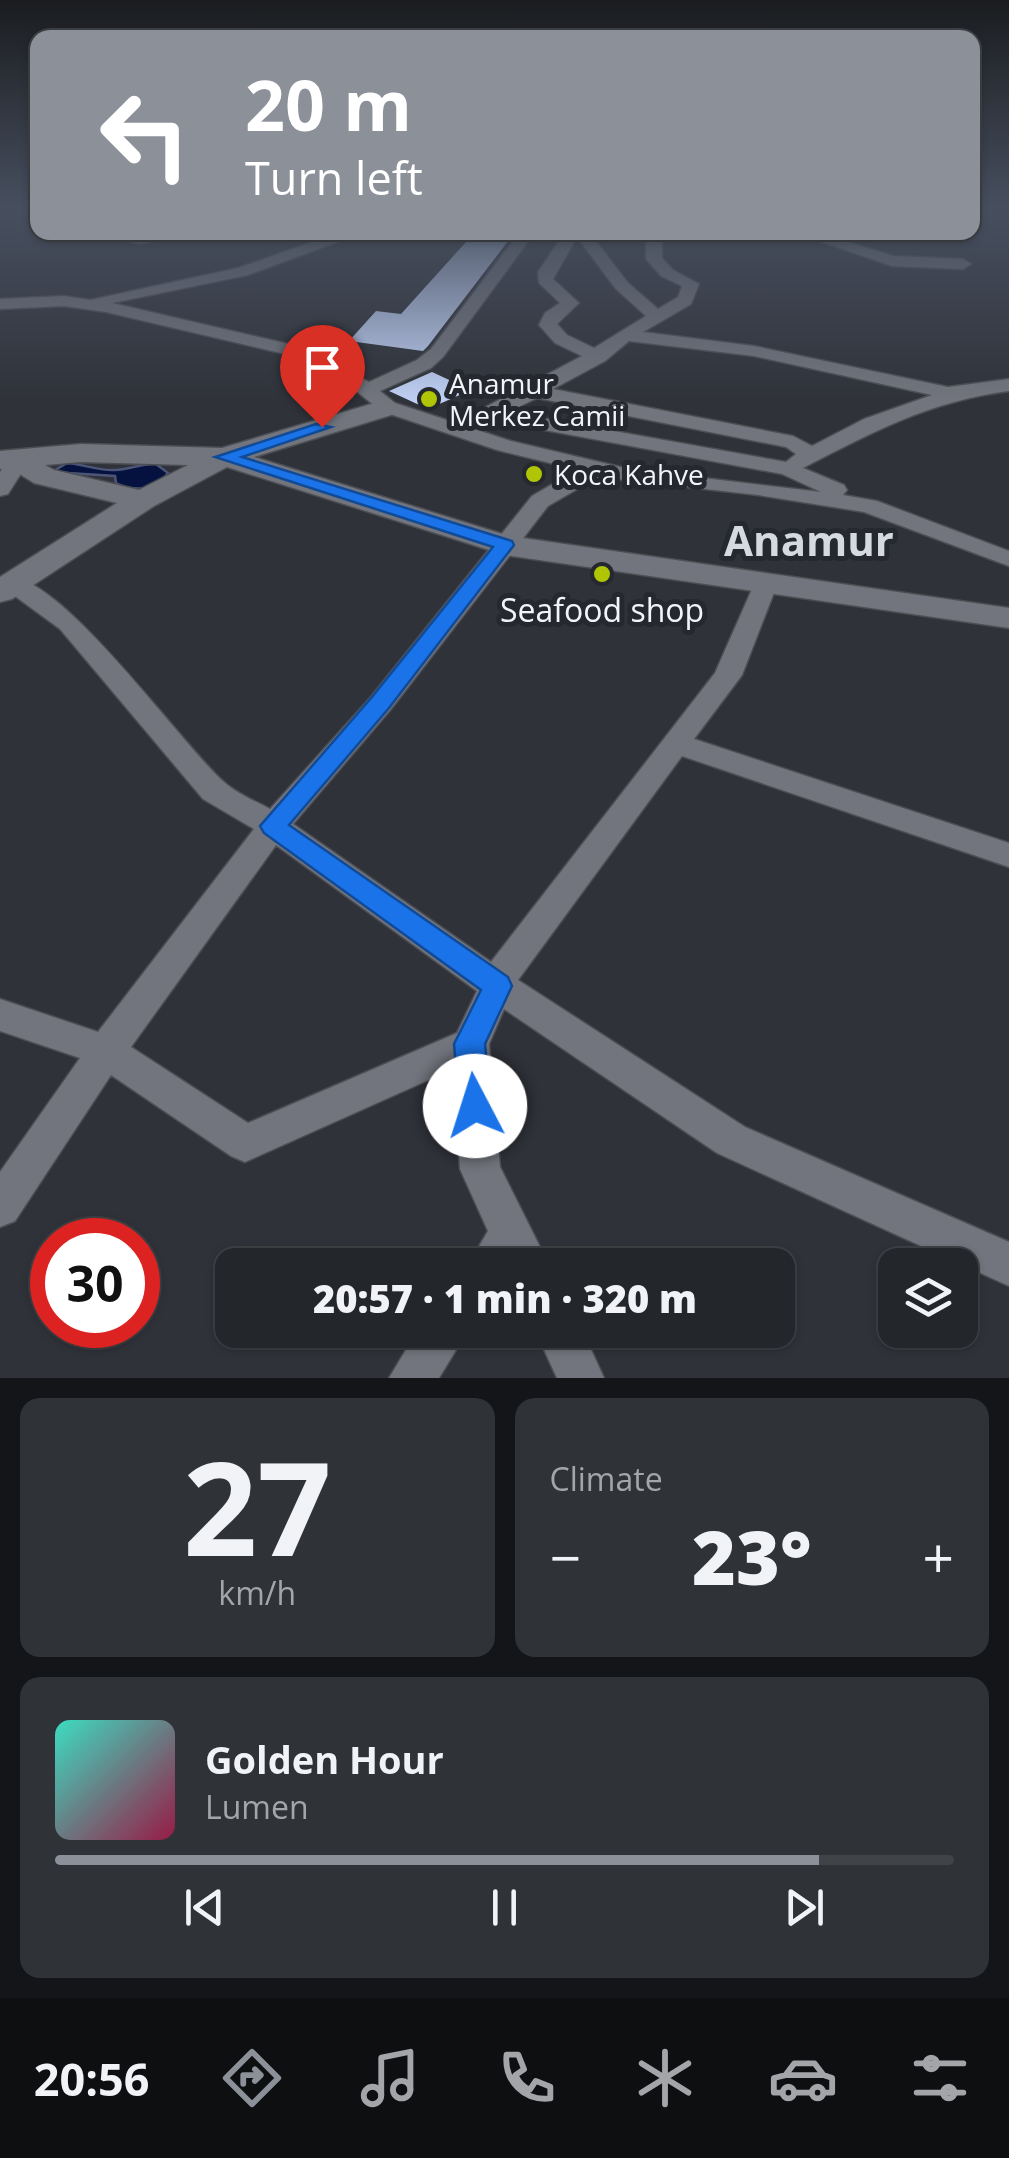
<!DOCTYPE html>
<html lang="en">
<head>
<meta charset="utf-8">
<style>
	:root { --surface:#23262b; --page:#2f3237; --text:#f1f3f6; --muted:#a3a5a9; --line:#404347; --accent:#8c9099 }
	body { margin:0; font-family:"Open Sans",sans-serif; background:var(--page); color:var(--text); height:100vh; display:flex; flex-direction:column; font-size:38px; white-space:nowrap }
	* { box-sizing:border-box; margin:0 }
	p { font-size:32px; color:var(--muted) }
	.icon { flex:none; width:55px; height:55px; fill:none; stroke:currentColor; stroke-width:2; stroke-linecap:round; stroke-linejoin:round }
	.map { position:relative; height:1378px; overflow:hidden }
	.panel { display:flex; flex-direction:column; gap:20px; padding:20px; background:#131518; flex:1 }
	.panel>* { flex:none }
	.guide { position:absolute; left:30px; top:30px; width:950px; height:210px; border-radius:20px; box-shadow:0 2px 8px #0004,0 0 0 2px var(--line); background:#8c9099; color:#fff; overflow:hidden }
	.fabs { position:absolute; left:878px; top:1248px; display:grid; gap:20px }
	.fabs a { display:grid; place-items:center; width:100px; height:100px; border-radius:20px; background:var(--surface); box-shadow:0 2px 8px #0004,0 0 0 2px var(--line); font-size:50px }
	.speed { position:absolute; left:30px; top:1218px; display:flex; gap:20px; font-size:50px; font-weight:700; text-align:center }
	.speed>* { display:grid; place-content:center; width:130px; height:130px; border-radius:50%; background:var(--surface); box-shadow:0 2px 8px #0004,0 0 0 2px var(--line); line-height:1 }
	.speed .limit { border:15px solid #d22; background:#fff; color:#111 }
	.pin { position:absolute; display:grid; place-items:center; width:85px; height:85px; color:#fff; margin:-102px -42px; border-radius:50% 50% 50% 0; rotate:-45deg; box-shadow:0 0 10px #0007 }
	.pin .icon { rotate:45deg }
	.me { position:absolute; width:110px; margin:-55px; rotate:355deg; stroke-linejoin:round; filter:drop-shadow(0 0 8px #0008) }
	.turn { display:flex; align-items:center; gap:35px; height:210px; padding:0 50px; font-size:45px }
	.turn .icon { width:130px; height:130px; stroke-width:2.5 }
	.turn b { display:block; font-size:70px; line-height:85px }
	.big { font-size:75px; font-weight:800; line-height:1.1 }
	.panel .tile { flex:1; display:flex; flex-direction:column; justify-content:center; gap:15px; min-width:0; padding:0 35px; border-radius:20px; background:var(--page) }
	.panel .dial { align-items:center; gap:0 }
	.dial b { font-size:130px; line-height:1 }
	.song { display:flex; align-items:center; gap:30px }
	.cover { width:120px; height:120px; border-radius:15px; background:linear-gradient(135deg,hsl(170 70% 55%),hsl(340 70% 35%)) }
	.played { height:10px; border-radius:5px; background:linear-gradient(90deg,var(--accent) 85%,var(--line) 85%) }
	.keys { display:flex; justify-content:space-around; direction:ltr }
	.heat { display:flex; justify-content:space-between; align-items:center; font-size:55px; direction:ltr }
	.panel .tiles { flex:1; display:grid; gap:20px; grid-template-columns:1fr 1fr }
	.tile:last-child { grid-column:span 2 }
	.trip { position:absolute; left:215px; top:1248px; width:580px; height:100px; border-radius:20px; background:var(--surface); box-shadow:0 2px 8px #0004,0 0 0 2px var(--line); font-weight:800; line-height:100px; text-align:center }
	.menu { display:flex; height:160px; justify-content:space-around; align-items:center; background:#0e0f11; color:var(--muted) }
	.menu .icon { width:70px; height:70px }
	.menu .selected { color:var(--accent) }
	.menu b { font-size:45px; color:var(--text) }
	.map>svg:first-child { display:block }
	.water { fill:#05113f; stroke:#4c5577; stroke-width:2.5 }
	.building { fill:#bfd0f4 }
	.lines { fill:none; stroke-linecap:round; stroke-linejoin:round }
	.street-casing { stroke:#4c4e54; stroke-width:3 }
	.secondary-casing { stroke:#4c4e54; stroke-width:3 }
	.street { fill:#72757d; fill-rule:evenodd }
	.secondary { fill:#72757d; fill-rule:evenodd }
	.route { fill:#1a73e8; stroke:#114b97; stroke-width:2.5 }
	.poi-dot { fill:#afc505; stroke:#25282e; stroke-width:4 }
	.labels { text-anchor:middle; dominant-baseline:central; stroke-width:10; stroke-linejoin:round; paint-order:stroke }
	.far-poi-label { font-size:28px; fill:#f2f4f9; stroke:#25282e; text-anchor:start }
	.poi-label { font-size:32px; fill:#f2f4f9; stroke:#25282e }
	.district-label { font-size:42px; font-weight:bold; fill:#d5d9e2; stroke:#25282e }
</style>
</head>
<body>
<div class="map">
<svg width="1009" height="1378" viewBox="0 0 1009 1378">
	<rect width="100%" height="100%" fill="#2f3239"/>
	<!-- water -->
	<path class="water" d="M 67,463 C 83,464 97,471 115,470 C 129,470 141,463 156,464 L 168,473 C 157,491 133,492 116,483 L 115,476 L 52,472 Z"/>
	<!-- building -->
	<path class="building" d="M 475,232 L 515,232 L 428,346 L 423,351 L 349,341 L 376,311 L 401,314 Z
		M 432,372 L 471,390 L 428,409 L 389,391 Z"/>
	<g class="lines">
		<!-- street casing -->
		<g class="street-casing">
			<path id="street" d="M 123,232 L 198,232 L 139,244 L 123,239 Z
				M 341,232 L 364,232 L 248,275 L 112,303 L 297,346 L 369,382 L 417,360 L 431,349 L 520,232 L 535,232 L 443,357 L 431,368 L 380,391 L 395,403 L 511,441 L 629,469 L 821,492 L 782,474 L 480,418 L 480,410 L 582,356 L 555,343 L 539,325 L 545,313 L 560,303 L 539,283 L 538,272 L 565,232 L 589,232 L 628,283 L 658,309 L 678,297 L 682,286 L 661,276 L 646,259 L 646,232 L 662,232 L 662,258 L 673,270 L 699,284 L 691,304 L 643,332 L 754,346 L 948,387 L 1009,379 L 1009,391 C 931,401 872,432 803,468 L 844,485 L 847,490 L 843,495 L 877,501 L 1009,551 L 1009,566 L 864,512 L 758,495 L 616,479 L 579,488 L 548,506 L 391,709 L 293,824 L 491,962 L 715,673 L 756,580 L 774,580 L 777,585 L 742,675 L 694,739 L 1009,843 L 1009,867 L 682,756 L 518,980 L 745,1127 L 1009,1242 L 1009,1286 L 717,1153 L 504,1009 L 489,1044 L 500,1167 L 549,1265 L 468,1265 L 488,1231 L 460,1169 L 453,1069 L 245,1162 L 231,1156 L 111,1075 L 15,1221 L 0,1227 L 0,1172 L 80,1058 L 0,1031 L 0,999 L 98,1032 L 254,829 L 203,799 L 60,629 L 4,588 L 1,583 L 4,578 C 55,565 183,747 224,782 C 236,793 255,801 270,809 L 371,697 L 532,496 L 556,482 L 587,472 L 497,450 L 381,411 L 344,381 L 285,354 L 106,312 L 64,306 L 0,309 L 0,299 L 64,296 L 90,300 L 238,268 ZM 577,237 L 616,289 L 646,316 L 594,348 L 567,335 L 557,324 L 579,303 L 553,279 ZM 629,341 L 754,356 L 932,395 L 864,419 L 812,446 L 793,436 L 553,389 L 605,361 ZM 537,398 L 786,447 L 796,454 L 786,462 L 508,412 ZM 276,845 L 477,991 L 457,1033 L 248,1123 L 131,1047 Z
				M 793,232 L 817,232 L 893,256 L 963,259 L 971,264 L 963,269 L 892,266 Z
				M 18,455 L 29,461 L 8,494 L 0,496 L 0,472 L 10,456 Z
				M 418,1330 L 468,1330 L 439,1378 L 389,1378 Z
				M 535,1330 L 582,1330 L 604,1378 L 557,1378 Z"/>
		</g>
		<!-- secondary casing -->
		<g class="secondary-casing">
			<path id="secondary" d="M 388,399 L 401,407 L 398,413 L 254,457 L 509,536 L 1009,608 L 1009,628 L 505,555 L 227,467 L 154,506 L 12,599 L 0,602 L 0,577 L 117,503 L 34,483 L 10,468 L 0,469 L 0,451 L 81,444 L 222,448 ZM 81,462 L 188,465 L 139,490 L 54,470 L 45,465 Z"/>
		</g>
		<!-- street -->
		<use href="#street" class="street"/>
		<!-- secondary -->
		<use href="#secondary" class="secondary"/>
	</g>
	<!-- sky -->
	<linearGradient id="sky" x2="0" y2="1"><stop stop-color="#1a1c1f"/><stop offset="0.52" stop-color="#474f5f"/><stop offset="1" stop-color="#474f5f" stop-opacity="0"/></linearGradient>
	<rect width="1009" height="402" fill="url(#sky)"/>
	<!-- route -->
	<path class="route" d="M 316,424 L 331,427 L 242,457 L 512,541 L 514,545 L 389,708 L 289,825 L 508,977 L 512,986 L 485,1044 L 491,1106 L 486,1117 L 475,1121 L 463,1117 L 459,1106 L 454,1044 L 481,990 L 264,833 L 260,826 L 372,697 L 493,547 L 215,457 Z"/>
	<!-- markers -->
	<g class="poi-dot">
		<circle cx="429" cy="399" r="10"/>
		<circle cx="534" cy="474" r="10"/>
		<circle cx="602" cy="574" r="10"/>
	</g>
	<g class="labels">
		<!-- far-poi labels -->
		<g class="far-poi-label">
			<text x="449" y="383">Anamur<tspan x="449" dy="32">Merkez Camii</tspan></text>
			<text x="554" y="474">Koca Kahve</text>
		</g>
		<!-- poi labels -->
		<g class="poi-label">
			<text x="602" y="609">Seafood shop</text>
		</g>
		<!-- district labels -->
		<g class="district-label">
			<text x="809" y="539">Anamur</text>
		</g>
	</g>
</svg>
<div class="fabs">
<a><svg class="icon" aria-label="layers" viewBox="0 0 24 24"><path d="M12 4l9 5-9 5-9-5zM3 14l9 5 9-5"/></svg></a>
</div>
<div class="speed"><div class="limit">30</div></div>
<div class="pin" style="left:322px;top:427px;background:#d93025"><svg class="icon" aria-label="arrive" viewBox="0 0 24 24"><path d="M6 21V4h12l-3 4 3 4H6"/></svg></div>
<svg class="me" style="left:475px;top:1106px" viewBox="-20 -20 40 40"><circle r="19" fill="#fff"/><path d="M0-13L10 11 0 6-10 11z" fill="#1a73e8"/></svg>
<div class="trip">20:57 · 1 min · 320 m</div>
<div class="guide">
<div class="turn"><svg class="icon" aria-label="left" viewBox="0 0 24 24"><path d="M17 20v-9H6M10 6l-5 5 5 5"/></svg><div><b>20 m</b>Turn left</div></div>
</div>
</div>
<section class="panel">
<div class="tiles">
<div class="tile dial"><b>27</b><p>km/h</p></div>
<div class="tile"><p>Climate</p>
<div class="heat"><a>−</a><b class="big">23°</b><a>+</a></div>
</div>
<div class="tile">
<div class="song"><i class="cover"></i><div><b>Golden Hour</b><p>Lumen</p></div></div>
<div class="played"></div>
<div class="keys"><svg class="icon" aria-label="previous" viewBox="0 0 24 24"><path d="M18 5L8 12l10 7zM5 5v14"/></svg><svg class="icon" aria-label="pause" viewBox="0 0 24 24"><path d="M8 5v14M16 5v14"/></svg><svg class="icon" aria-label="next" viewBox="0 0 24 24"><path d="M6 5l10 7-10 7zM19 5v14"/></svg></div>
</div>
</div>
</section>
<nav class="menu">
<b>20:56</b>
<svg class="icon selected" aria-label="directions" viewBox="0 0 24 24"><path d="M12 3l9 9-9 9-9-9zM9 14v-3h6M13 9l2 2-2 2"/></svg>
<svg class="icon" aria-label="music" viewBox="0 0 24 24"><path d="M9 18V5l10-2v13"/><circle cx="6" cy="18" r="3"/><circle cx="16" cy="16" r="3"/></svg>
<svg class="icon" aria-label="phone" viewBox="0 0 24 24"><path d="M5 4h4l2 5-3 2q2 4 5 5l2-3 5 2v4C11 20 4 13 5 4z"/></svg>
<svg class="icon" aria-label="climate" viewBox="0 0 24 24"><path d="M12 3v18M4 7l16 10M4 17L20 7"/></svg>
<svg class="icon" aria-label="car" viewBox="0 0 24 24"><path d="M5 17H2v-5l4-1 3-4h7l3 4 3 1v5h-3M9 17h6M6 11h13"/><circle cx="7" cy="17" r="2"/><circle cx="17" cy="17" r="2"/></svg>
<svg class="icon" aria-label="filters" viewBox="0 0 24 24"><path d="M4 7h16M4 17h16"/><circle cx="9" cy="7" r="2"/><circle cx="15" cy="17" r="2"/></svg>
</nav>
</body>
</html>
